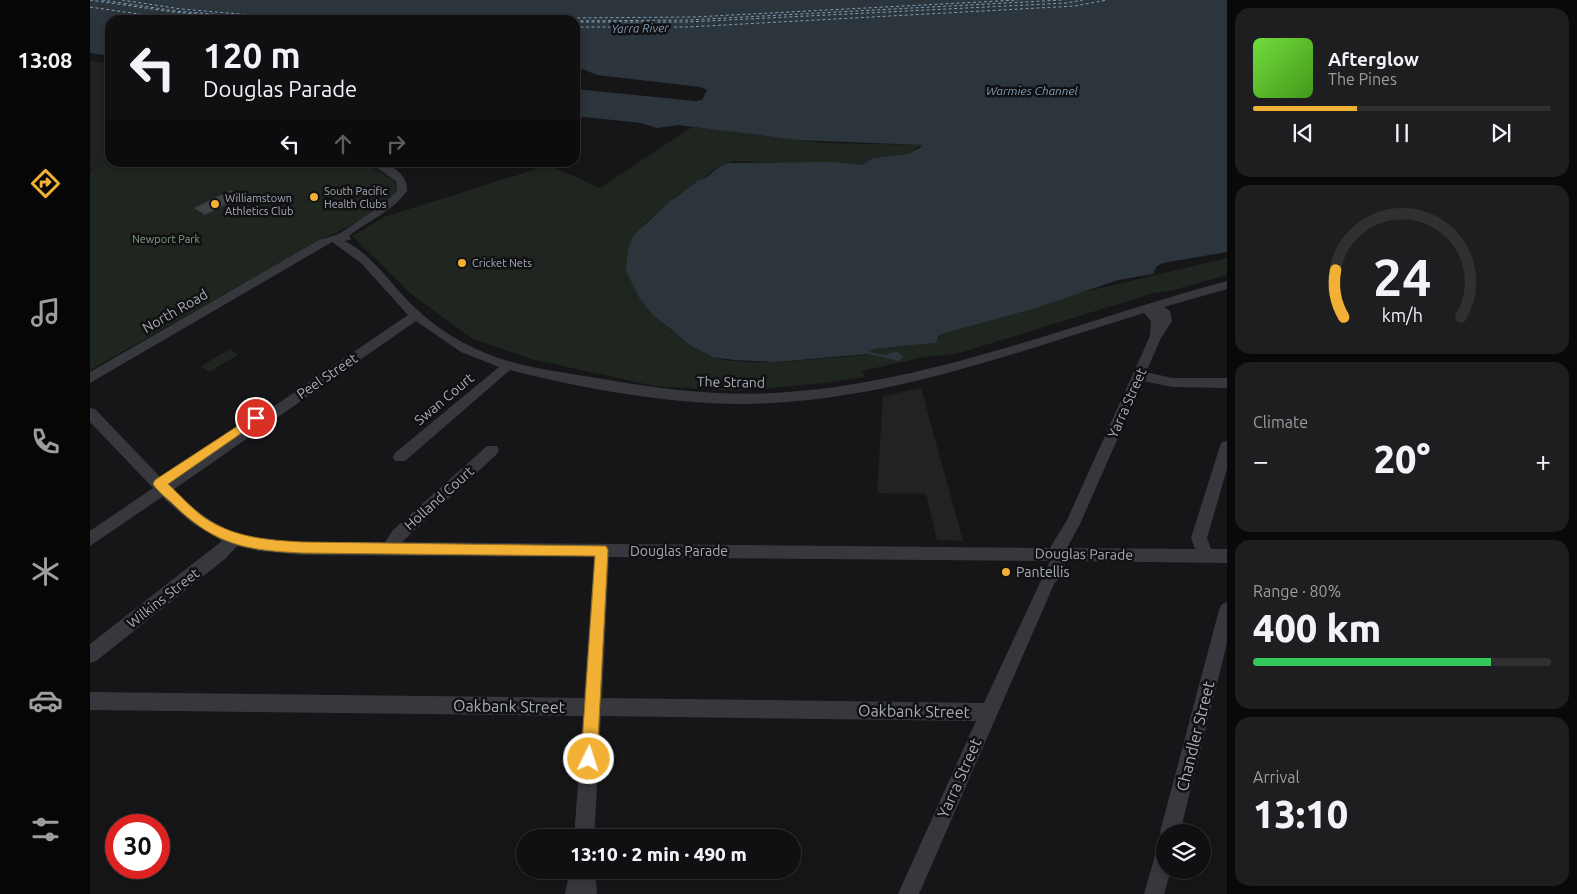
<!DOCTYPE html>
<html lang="en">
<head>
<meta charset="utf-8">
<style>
	:root { --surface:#101012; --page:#1e1e20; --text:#f1f3f6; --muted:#9c9d9f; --line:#303032; --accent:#f2b134 }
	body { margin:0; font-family:Ubuntu,sans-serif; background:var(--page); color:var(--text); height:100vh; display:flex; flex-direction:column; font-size:19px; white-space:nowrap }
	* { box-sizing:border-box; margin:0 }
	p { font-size:16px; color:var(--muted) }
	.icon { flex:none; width:28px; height:28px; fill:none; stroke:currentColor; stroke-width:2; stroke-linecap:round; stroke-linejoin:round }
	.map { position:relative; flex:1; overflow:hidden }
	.panel { display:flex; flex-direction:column; gap:8px; padding:8px; background:#09090a; width:350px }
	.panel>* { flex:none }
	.guide { position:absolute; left:15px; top:15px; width:475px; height:152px; border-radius:15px; box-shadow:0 2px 8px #0003,0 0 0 1px var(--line); background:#101012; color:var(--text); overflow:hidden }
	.fabs { position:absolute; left:1066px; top:824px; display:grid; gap:10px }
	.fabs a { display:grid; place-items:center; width:55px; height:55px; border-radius:50%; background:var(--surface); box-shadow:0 2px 8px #0003,0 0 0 1px var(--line); font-size:25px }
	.speed { position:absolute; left:15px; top:814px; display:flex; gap:10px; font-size:25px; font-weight:700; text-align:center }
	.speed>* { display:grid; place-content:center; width:65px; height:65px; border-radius:50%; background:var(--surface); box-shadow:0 2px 8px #0003,0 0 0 1px var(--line); line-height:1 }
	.speed .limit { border:8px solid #d22; background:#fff; color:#111 }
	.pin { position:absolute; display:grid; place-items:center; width:42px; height:42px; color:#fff; margin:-21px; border:2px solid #fff; border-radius:50%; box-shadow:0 1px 5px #0007 }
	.me { position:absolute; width:55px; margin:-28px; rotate:4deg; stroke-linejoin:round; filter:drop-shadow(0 0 4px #0008) }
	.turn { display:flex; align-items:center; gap:18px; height:105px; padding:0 15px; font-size:22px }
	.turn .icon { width:65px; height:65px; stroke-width:2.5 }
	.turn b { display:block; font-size:35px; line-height:42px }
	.lanes { display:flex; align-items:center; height:48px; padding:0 15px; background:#0003; justify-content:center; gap:25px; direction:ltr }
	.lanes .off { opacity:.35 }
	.big { font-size:38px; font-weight:800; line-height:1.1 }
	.panel .widget { flex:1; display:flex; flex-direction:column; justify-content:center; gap:8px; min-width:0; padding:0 18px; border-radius:15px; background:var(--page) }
	.panel .dial { align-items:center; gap:0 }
	.dial svg { height:130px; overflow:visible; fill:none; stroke:var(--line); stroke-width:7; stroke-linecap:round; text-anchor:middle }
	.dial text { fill:var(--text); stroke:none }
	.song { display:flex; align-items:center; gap:15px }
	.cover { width:60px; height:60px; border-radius:8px; background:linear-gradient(135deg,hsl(100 70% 55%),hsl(100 70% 35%)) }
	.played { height:5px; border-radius:2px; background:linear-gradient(90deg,var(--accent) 35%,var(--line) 35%) }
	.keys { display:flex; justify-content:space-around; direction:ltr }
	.heat { display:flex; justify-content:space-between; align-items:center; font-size:28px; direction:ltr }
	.charge { height:8px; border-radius:4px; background:linear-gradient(90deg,#34c759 80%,var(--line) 0) }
	.trip { position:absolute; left:426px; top:829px; width:285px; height:50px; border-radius:25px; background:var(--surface); box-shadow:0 2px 8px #0003,0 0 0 1px var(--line); font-weight:800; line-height:50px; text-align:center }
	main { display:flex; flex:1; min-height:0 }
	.tab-bar { display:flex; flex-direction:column; width:90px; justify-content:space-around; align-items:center; background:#060607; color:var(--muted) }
	.tab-bar .icon { width:35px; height:35px }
	.tab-bar .selected { color:var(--accent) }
	.tab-bar b { font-size:22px; color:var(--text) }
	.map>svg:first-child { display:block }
	.built { fill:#222225 }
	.green { fill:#1e261f }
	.water { fill:#2c353c }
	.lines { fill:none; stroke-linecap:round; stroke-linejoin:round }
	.ferry { stroke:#7f9bb3; stroke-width:1; stroke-dasharray:3 2.5; stroke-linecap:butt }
	.building { fill:#404145; stroke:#303034 }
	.minor { fill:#37383d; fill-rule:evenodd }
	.route { fill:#f2b134; stroke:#9d7322 }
	.poi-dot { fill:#f2b134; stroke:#111113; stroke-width:2 }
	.labels { text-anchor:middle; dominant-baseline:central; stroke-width:5; stroke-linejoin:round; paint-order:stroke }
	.far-poi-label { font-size:11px; fill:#a8adb8; stroke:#111113; text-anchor:start }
	.far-park-label { font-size:11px; fill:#7fa381; stroke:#111113 }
	.far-water-label { font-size:12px; font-style:italic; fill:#7f9bb3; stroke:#111113 }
	.street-label { font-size:14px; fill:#a8adb8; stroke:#111113 }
	.poi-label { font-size:14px; fill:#a8adb8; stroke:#111113; text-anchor:start }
	.near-street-label { font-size:16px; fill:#a8adb8; stroke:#111113 }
</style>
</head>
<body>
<main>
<nav class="tab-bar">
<b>13:08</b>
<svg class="icon selected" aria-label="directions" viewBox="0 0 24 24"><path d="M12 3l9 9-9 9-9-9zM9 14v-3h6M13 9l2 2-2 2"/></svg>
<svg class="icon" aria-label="music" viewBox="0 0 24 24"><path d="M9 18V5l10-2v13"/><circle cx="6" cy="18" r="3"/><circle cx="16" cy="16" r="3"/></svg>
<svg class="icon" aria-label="phone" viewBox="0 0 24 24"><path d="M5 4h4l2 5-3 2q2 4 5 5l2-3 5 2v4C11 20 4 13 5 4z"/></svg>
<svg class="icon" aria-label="climate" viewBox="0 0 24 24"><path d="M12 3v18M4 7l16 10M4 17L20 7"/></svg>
<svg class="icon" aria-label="car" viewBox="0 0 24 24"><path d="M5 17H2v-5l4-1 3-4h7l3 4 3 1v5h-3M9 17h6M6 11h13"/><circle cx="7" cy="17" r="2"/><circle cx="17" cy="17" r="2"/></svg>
<svg class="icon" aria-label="filters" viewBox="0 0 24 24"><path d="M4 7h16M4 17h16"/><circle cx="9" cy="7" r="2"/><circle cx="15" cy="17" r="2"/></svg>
</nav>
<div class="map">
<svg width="1137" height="894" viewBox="0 0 1137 894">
	<rect width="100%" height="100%" fill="#161618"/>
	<!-- built -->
	<path class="built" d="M 0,61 L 20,63 L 20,161 L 0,169 Z
		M 831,388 L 873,541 L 847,540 L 836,494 L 787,493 L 793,396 Z"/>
	<!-- green -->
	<path class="green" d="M 602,127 L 734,143 L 832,145 L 817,154 L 783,158 L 772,165 L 744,162 L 723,164 L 645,161 L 629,166 L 594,193 L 590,193 L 554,224 L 550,299 C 566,319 599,349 624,357 C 660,369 737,357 777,355 L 784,349 L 843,343 L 852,334 L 946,308 L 985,294 L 1137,258 L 1137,275 L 1083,290 L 1064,293 L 866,354 L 834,357 L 772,371 L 775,377 L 735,383 L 646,391 L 564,386 L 441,359 L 383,339 L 321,294 L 262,236 L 294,217 L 459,165 L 510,188 Z
		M 20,161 L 272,162 L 304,180 L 307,189 C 302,204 252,232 237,236 L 0,370 L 0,170 Z
		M 140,349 L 148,355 L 119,372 L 111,366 Z"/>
	<!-- water -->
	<path class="water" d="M 0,0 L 1137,0 L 1137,252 L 1073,263 L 1067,266 L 1063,274 L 1028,280 L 946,308 L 852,334 L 848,336 L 847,342 L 843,343 L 784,349 L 780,352 L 795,355 L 806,351 L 814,357 L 808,361 L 778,354 L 685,362 L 644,360 L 623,357 L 601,346 L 562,314 L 550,299 L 536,271 L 538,249 L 544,235 L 578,203 L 608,181 L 617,177 L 630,166 L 639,163 L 744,162 L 772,165 L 783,158 L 817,154 L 830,148 L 832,145 L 708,140 L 588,125 L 567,128 L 551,123 L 485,116 L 485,89 L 605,101 L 612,100 L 617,90 L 610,87 L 507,75 L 485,66 L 485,20 L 20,20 L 20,56 L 0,53 Z"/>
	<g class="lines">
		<!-- ferry -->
		<path class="ferry" d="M 0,0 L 83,12 L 178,20
			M 12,0 L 86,11 L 195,20
			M 32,0 L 91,9 L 220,20 L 604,17 L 928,0
			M 0,7 L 91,20
			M 485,21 L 598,20 L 972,0
			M 485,22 L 598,22 L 976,3 L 993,0
			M 485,27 L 597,27 L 985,6 L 1017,0"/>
	</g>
	<!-- building -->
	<path class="building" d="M 141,190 L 150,196 L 148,197 L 149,198 L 115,215 L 104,208 Z"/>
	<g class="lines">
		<!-- minor -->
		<path class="minor" d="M 278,162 C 295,162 318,170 317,191 C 302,212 279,220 259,236 L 261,238 L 260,240 L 254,241 C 281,253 299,282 319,302 C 340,323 366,341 393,352 C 430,368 473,372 513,379 C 569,389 626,396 683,393 C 839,385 987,321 1137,281 L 1137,289 L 1074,307 L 1080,311 L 1082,321 L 1071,338 L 1056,372 L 1082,378 L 1137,378 L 1137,388 L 1082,387 L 1053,381 L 990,524 L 977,548 L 1105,549 L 1101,538 L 1130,446 L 1132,442 L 1137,441 L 1137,469 L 1117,538 L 1121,549 L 1137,549 L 1137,563 L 976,561 L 971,576 L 964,584 L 829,894 L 808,894 L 886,721 L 511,716 L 504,838 L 484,838 L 493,716 L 0,710 L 0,692 L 494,698 L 504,557 L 212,555 L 169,551 L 147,546 L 135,559 L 6,661 L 0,663 L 0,644 L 132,541 L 102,523 L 72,497 L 0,546 L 0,531 L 63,488 L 0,422 L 0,408 L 5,409 L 74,481 L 318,315 L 271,263 L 242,242 L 0,383 L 0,372 L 229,240 L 249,234 L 295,203 L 307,191 L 306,181 ZM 1054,313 L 1061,321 L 1060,336 L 977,520 L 960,548 L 312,542 L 407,454 L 409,450 L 407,446 L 397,446 L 303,530 L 295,542 C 254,542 183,546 146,533 C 122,524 102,507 83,490 L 326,321 L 371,352 L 409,367 L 305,453 L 303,457 L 305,461 L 315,461 L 420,370 C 501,391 600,408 683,403 C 811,396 933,350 1054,313 ZM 519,557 L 960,561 L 894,703 L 512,698 Z
			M 1137,602 L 1137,643 L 1090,832 L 1075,832 L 1075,840 L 1070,832 L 1129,610 L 1131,605 Z
			M 1075,842 L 1075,870 L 1081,870 L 1074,894 L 1054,894 L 1068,845 Z
			M 480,870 L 505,870 L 507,894 L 475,894 Z"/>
	</g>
	<!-- route -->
	<path class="route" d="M 166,414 L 169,415 L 169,421 L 78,484 C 90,495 102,509 115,518 C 145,538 178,540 212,542 L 516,546 L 518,550 L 507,759 L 505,765 L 499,767 L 494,765 L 491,759 L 505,556 L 212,553 C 157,550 127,546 85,506 C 78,499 68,492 63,484 L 65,480 Z"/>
	<!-- markers -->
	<g class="poi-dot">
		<circle cx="224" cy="197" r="5"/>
		<circle cx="125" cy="204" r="5"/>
		<circle cx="372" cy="263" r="5"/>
		<circle cx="916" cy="572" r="5"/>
	</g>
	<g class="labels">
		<!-- far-poi labels -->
		<g class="far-poi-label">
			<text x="234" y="191">South Pacific<tspan x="234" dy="13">Health Clubs</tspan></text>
			<text x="135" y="198">Williamstown<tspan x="135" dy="13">Athletics Club</tspan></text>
			<text x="382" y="263">Cricket Nets</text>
		</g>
		<!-- far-park labels -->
		<g class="far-park-label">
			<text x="76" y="239">Newport Park</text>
		</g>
		<!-- far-water labels -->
		<g class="far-water-label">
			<text transform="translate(550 28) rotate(-1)">Yarra River</text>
			<text x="942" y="90">Warmies Channel</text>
		</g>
		<!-- street labels -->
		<g class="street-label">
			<text transform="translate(85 311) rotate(-30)">North Road</text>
			<text transform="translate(237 376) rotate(-34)">Peel Street</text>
			<text transform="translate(641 382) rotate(1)">The Strand</text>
			<text transform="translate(354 399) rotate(-40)">Swan Court</text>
			<text transform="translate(1037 403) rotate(-66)">Yarra Street</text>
			<text transform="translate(349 498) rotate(-42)">Holland Court</text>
			<text x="589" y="551">Douglas Parade</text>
			<text transform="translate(994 554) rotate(1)">Douglas Parade</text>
			<text transform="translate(73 598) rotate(-38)">Wilkins Street</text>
		</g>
		<!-- poi labels -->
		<g class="poi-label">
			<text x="926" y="572">Pantellis</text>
		</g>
		<!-- near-street labels -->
		<g class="near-street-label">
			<text transform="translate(419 706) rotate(1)">Oakbank Street</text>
			<text transform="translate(824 711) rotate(1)">Oakbank Street</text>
			<text transform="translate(1105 736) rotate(-76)">Chandler Street</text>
			<text transform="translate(869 778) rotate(-66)">Yarra Street</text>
		</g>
	</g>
</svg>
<div class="fabs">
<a><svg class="icon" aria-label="layers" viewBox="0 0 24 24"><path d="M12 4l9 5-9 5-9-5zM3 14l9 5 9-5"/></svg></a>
</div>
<div class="speed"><div class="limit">30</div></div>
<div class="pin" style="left:166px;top:418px;background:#d93025"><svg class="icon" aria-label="arrive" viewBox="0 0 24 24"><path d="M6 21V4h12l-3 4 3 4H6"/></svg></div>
<svg class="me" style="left:499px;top:759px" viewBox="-20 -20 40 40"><circle r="17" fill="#f2b134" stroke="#fff" stroke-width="3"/><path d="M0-11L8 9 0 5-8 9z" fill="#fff"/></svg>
<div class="trip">13:10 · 2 min · 490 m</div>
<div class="guide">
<div class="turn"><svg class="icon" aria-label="left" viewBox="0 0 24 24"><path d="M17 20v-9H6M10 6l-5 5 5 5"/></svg><div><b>120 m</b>Douglas Parade</div></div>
<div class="lanes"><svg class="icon" aria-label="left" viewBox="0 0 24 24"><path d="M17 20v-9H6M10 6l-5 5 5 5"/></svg><svg class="icon off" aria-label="ahead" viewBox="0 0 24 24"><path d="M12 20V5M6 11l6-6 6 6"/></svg><svg class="icon off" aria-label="right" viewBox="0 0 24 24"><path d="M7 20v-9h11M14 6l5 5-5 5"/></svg></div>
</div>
</div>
<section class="panel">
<div class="widget">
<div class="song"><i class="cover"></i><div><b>Afterglow</b><p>The Pines</p></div></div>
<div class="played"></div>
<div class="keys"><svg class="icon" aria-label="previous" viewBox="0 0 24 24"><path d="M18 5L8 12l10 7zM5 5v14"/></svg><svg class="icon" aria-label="pause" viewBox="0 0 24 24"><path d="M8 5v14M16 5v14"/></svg><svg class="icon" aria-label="next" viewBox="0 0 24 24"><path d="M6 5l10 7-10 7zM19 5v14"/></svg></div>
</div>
<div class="widget dial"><svg viewBox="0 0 100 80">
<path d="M14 69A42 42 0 1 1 86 69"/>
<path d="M14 69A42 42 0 0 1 9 40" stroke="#f2b134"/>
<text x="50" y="56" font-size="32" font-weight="700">24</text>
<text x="50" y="72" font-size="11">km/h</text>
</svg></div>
<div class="widget"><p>Climate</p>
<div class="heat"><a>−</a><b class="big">20°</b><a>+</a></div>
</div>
<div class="widget"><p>Range · 80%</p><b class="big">400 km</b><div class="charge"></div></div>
<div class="widget"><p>Arrival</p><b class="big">13:10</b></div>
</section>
</main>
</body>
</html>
